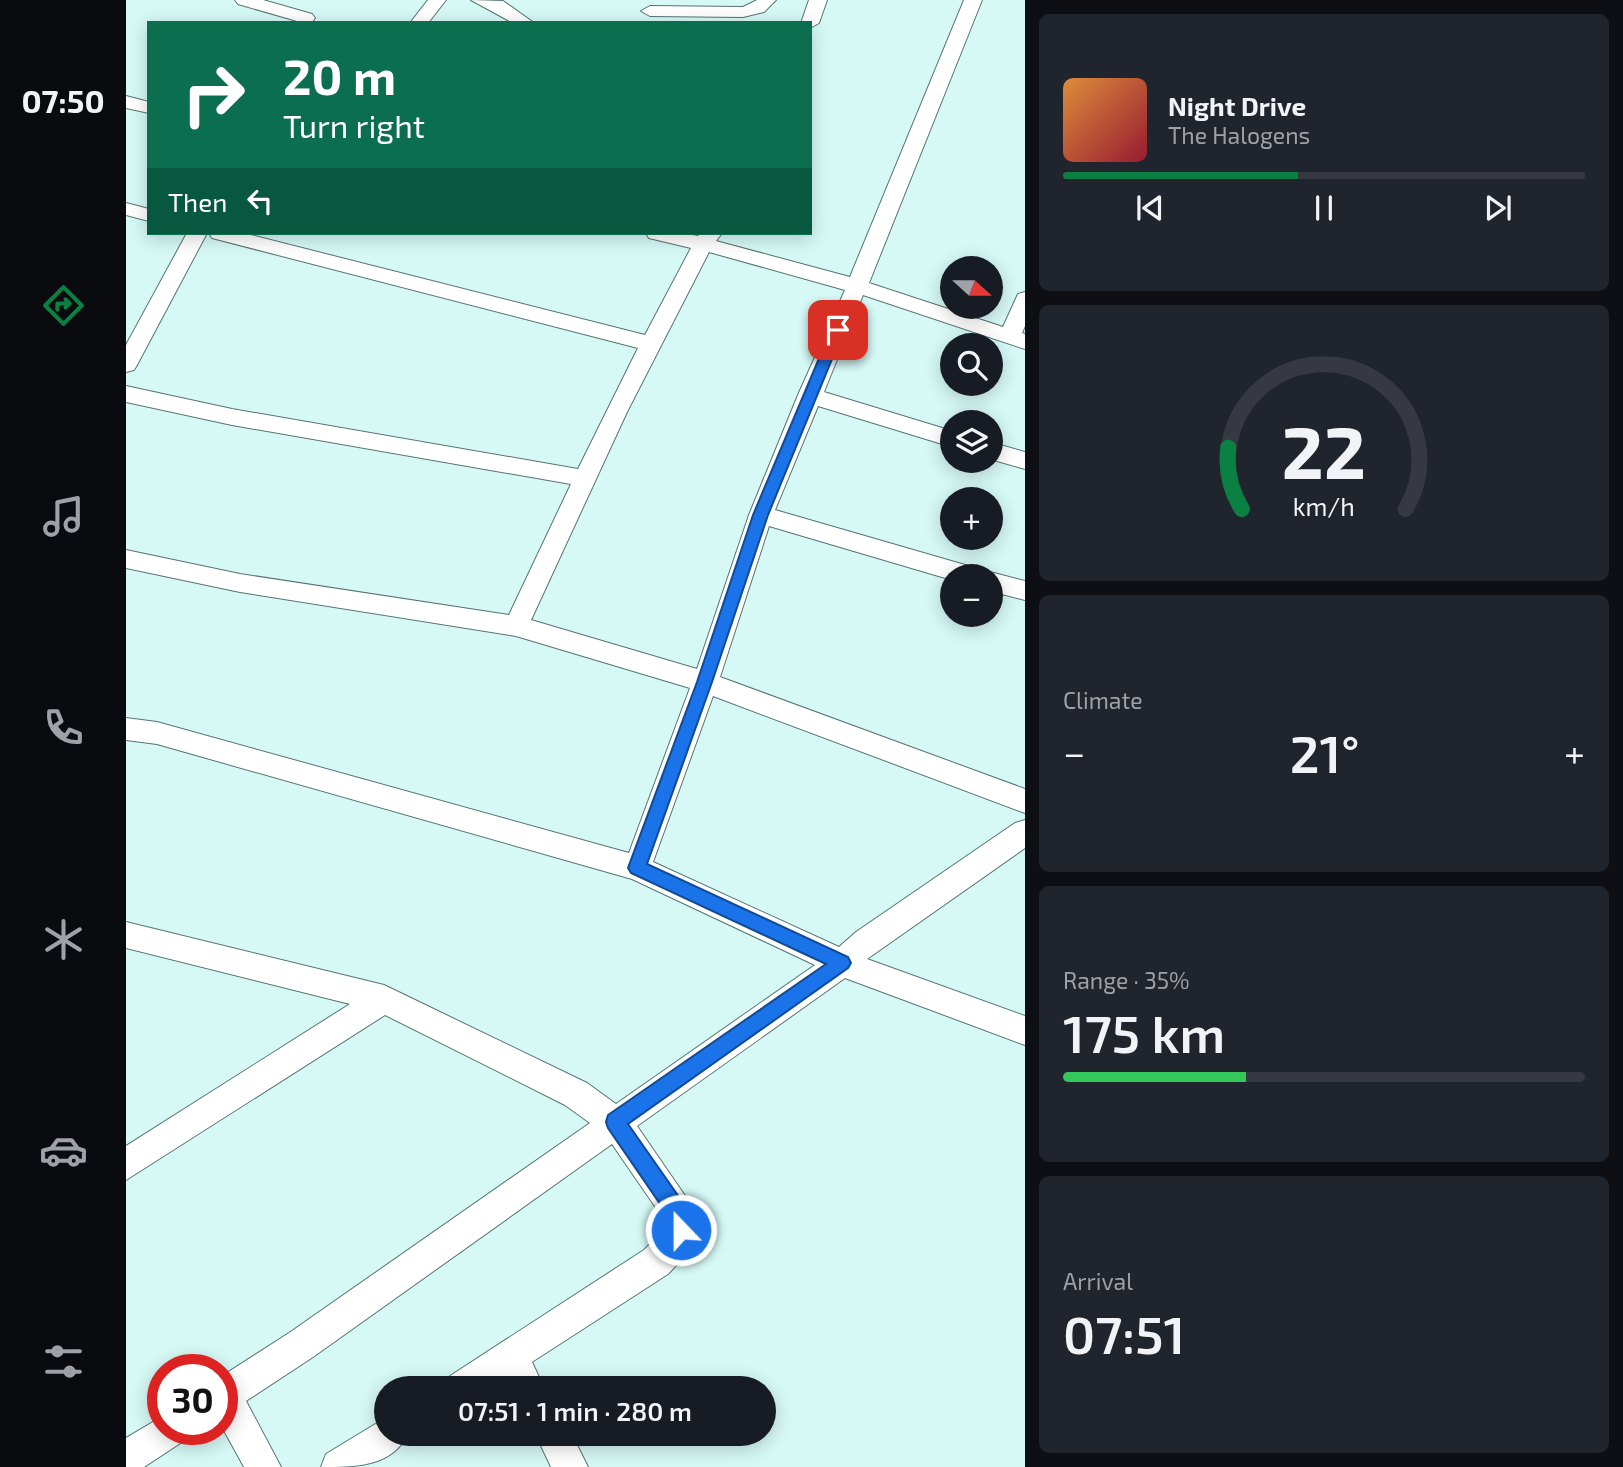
<!DOCTYPE html>
<html lang="en">
<head>
<meta charset="utf-8">
<style>
	:root { --surface:#171b24; --page:#20242c; --text:#f1f3f6; --muted:#9ea1a6; --line:#363941; --accent:#0b8043 }
	body { margin:0; font-family:"Exo 2",sans-serif; background:var(--page); color:var(--text); height:100vh; display:flex; flex-direction:column; font-size:26px; white-space:nowrap }
	* { box-sizing:border-box; margin:0 }
	p { font-size:23px; color:var(--muted) }
	.icon { flex:none; width:38px; height:38px; fill:none; stroke:currentColor; stroke-width:2; stroke-linecap:round; stroke-linejoin:round }
	.map { position:relative; flex:1; overflow:hidden }
	.sheet { display:flex; flex-direction:column; gap:14px; padding:14px; background:#0d0f14; width:598px }
	.sheet>* { flex:none }
	.banner { position:absolute; left:21px; top:21px; width:665px; height:214px; border-radius:0px; box-shadow:0 4px 18px #0003; background:#0b6e4f; color:#fff; overflow:hidden }
	.needle { width:46px; rotate:111deg }
	.controls { position:absolute; left:814px; top:256px; display:grid; gap:14px }
	.controls a { display:grid; place-items:center; width:63px; height:63px; border-radius:50%; background:var(--surface); box-shadow:0 4px 18px #0003; font-size:35px }
	.speed { position:absolute; left:21px; top:1354px; display:flex; gap:14px; font-size:35px; font-weight:700; text-align:center }
	.speed>* { display:grid; place-content:center; width:91px; height:91px; border-radius:50%; background:var(--surface); box-shadow:0 4px 18px #0003; line-height:1 }
	.speed .limit { border:10px solid #d22; background:#fff; color:#111 }
	.pin { position:absolute; display:grid; place-items:center; width:60px; height:60px; color:#fff; margin:-30px; border-radius:14px; box-shadow:0 4px 10px #0006 }
	.me { position:absolute; width:77px; margin:-38px; rotate:338deg; stroke-linejoin:round; filter:drop-shadow(0 0 5px #0008) }
	.turn { display:flex; align-items:center; gap:24px; height:147px; padding:0 21px; font-size:32px }
	.turn .icon { width:91px; height:91px; stroke-width:2.5 }
	.turn b { display:block; font-size:49px; line-height:60px }
	.then { display:flex; align-items:center; height:66px; padding:0 21px; background:#0003; gap:14px; font-size:26px }
	.big { font-size:52px; font-weight:600; line-height:1.1 }
	.sheet .card { flex:1; display:flex; flex-direction:column; justify-content:center; gap:10px; min-width:0; padding:0 24px; border-radius:10px; background:var(--page) }
	.sheet .dial { align-items:center; gap:0 }
	.dial svg { height:182px; overflow:visible; fill:none; stroke:var(--line); stroke-width:7; stroke-linecap:round; text-anchor:middle }
	.dial text { fill:var(--text); stroke:none }
	.song { display:flex; align-items:center; gap:21px }
	.cover { width:84px; height:84px; border-radius:10px; background:linear-gradient(135deg,hsl(30 70% 55%),hsl(350 70% 35%)) }
	.played { height:7px; border-radius:4px; background:linear-gradient(90deg,var(--accent) 45%,var(--line) 45%) }
	.keys { display:flex; justify-content:space-around; direction:ltr }
	.heat { display:flex; justify-content:space-between; align-items:center; font-size:38px; direction:ltr }
	.charge { height:10px; border-radius:5px; background:linear-gradient(90deg,#34c759 35%,var(--line) 0) }
	.trip { position:absolute; left:248px; top:1376px; width:402px; height:70px; border-radius:35px; background:var(--surface); box-shadow:0 4px 18px #0003; font-weight:600; line-height:70px; text-align:center }
	main { display:flex; flex:1; min-height:0 }
	.tab-bar { display:flex; flex-direction:column; width:126px; justify-content:space-around; align-items:center; background:#090b0e; color:var(--muted) }
	.tab-bar .icon { width:49px; height:49px }
	.tab-bar .current { color:var(--accent) }
	.tab-bar b { font-size:32px; color:var(--text) }
	.map>svg:first-child { display:block }
	.lines { fill:none; stroke-linecap:round; stroke-linejoin:round }
	.street-casing { stroke:#547472; stroke-width:2 }
	.street { fill:#fff; fill-rule:evenodd }
	.route { fill:#1a73e8; stroke:#114b97; stroke-width:2 }
</style>
</head>
<body>
<main>
<nav class="tab-bar">
<b>07:50</b>
<svg class="icon current" aria-label="directions" viewBox="0 0 24 24"><path d="M12 3l9 9-9 9-9-9zM9 14v-3h6M13 9l2 2-2 2"/></svg>
<svg class="icon" aria-label="music" viewBox="0 0 24 24"><path d="M9 18V5l10-2v13"/><circle cx="6" cy="18" r="3"/><circle cx="16" cy="16" r="3"/></svg>
<svg class="icon" aria-label="phone" viewBox="0 0 24 24"><path d="M5 4h4l2 5-3 2q2 4 5 5l2-3 5 2v4C11 20 4 13 5 4z"/></svg>
<svg class="icon" aria-label="climate" viewBox="0 0 24 24"><path d="M12 3v18M4 7l16 10M4 17L20 7"/></svg>
<svg class="icon" aria-label="car" viewBox="0 0 24 24"><path d="M5 17H2v-5l4-1 3-4h7l3 4 3 1v5h-3M9 17h6M6 11h13"/><circle cx="7" cy="17" r="2"/><circle cx="17" cy="17" r="2"/></svg>
<svg class="icon" aria-label="filters" viewBox="0 0 24 24"><path d="M4 7h16M4 17h16"/><circle cx="9" cy="7" r="2"/><circle cx="15" cy="17" r="2"/></svg>
</nav>
<div class="map">
<svg width="899" height="1467" viewBox="0 0 899 1467">
	<rect width="100%" height="100%" fill="#d6f9f6"/>
	<g class="lines">
		<!-- street casing -->
		<g class="street-casing">
			<path id="street" d="M 109,0 L 137,0 L 186,14 L 189,18 L 186,22 L 178,23 L 112,4 Z
				M 302,0 L 320,0 L 302,23 L 284,23 Z
				M 345,0 L 377,1 L 408,23 L 387,23 Z
				M 631,0 L 650,0 L 638,12 L 617,17 L 524,16 L 515,11 L 524,6 L 617,7 Z
				M 683,0 L 701,0 L 693,23 L 684,28 L 684,23 L 675,23 Z
				M 838,0 L 856,0 L 743,283 L 877,327 L 892,294 L 899,292 L 899,326 L 896,333 L 899,334 L 899,349 L 737,295 L 698,392 L 826,431 L 826,447 L 692,406 L 649,510 L 846,567 L 855,569 L 857,574 L 864,572 L 899,581 L 899,600 L 864,591 L 864,576 L 826,576 L 826,580 L 643,526 L 594,677 L 899,789 L 899,813 L 587,696 L 527,862 L 713,947 L 730,932 L 889,823 L 899,820 L 899,848 L 741,959 L 899,1016 L 899,1045 L 719,978 L 511,1126 L 566,1206 C 577,1232 560,1256 542,1274 L 406,1362 L 418,1388 L 382,1388 L 378,1381 L 367,1388 L 319,1388 L 324,1376 L 518,1250 L 537,1231 L 539,1221 L 486,1144 L 187,1357 L 120,1401 L 155,1467 L 118,1467 L 96,1427 L 96,1376 L 163,1333 L 464,1123 L 439,1105 L 259,1015 L 0,1180 L 0,1146 L 224,1004 L 0,948 L 0,922 L 258,985 L 461,1083 L 490,1104 L 689,965 L 506,879 L 31,744 L 0,740 L 0,718 L 31,722 L 503,853 L 564,688 L 390,636 L 114,592 L 0,568 L 0,550 L 114,574 L 383,615 L 445,484 L 106,425 L 0,402 L 0,386 L 106,409 L 452,469 L 512,348 L 86,238 L 83,233 L 117,233 L 519,335 L 565,248 L 523,238 L 520,233 L 556,233 L 572,236 L 575,233 L 596,233 L 590,241 L 724,277 ZM 583,252 L 719,290 L 672,395 L 623,515 L 571,669 L 405,620 L 501,412 Z
				M 0,96 L 23,102 L 23,113 L 0,108 Z
				M 0,203 L 23,209 L 23,221 L 0,215 Z
				M 61,233 L 81,233 L 11,365 L 8,370 L 0,372 L 0,345 Z
				M 864,442 L 899,452 L 899,469 L 864,459 Z
				M 37,1416 L 37,1430 L 61,1430 L 56,1442 L 18,1467 L 0,1467 L 0,1438 Z
				M 261,1417 L 261,1433 L 282,1433 C 267,1467 229,1467 195,1467 L 200,1454 Z
				M 409,1433 L 445,1433 L 462,1467 L 425,1467 Z"/>
		</g>
		<!-- street -->
		<use href="#street" class="street"/>
	</g>
	<!-- route -->
	<path class="route" d="M 712,326 L 718,330 L 642,515 L 586,682 L 521,864 L 722,957 L 725,963 L 722,968 L 502,1124 L 562,1210 L 565,1230 L 562,1237 L 555,1239 L 548,1237 L 545,1220 L 482,1128 L 480,1122 L 482,1115 L 700,964 L 505,873 L 502,868 L 571,682 L 627,515 L 705,330 Z"/>
</svg>
<div class="controls">
<a><svg class="needle" viewBox="-14 -14 28 28"><path d="M0-13l5 13h-10z" fill="#e53935"/><path d="M0 13l5-13h-10z" fill="#9ea1a6"/></svg></a>
<a><svg class="icon" aria-label="search" viewBox="0 0 24 24"><circle cx="10" cy="10" r="6"/><path d="M15 15l6 6"/></svg></a>
<a><svg class="icon" aria-label="layers" viewBox="0 0 24 24"><path d="M12 4l9 5-9 5-9-5zM3 14l9 5 9-5"/></svg></a>
<a>+</a>
<a>−</a>
</div>
<div class="speed"><div class="limit">30</div></div>
<div class="pin" style="left:712px;top:330px;background:#d93025"><svg class="icon" aria-label="arrive" viewBox="0 0 24 24"><path d="M6 21V4h12l-3 4 3 4H6"/></svg></div>
<svg class="me" style="left:555px;top:1230px" viewBox="-20 -20 40 40"><circle r="17" fill="#1a73e8" stroke="#fff" stroke-width="3"/><path d="M0-11L8 9 0 5-8 9z" fill="#fff"/></svg>
<div class="trip">07:51 · 1 min · 280 m</div>
<div class="banner">
<div class="turn"><svg class="icon" aria-label="right" viewBox="0 0 24 24"><path d="M7 20v-9h11M14 6l5 5-5 5"/></svg><div><b>20 m</b>Turn right</div></div>
<div class="then">Then<svg class="icon" aria-label="left" viewBox="0 0 24 24"><path d="M17 20v-9H6M10 6l-5 5 5 5"/></svg></div>
</div>
</div>
<section class="sheet">
<div class="card">
<div class="song"><i class="cover"></i><div><b>Night Drive</b><p>The Halogens</p></div></div>
<div class="played"></div>
<div class="keys"><svg class="icon" aria-label="previous" viewBox="0 0 24 24"><path d="M18 5L8 12l10 7zM5 5v14"/></svg><svg class="icon" aria-label="pause" viewBox="0 0 24 24"><path d="M8 5v14M16 5v14"/></svg><svg class="icon" aria-label="next" viewBox="0 0 24 24"><path d="M6 5l10 7-10 7zM19 5v14"/></svg></div>
</div>
<div class="card dial"><svg viewBox="0 0 100 80">
<path d="M14 69A42 42 0 1 1 86 69"/>
<path d="M14 69A42 42 0 0 1 8 42" stroke="#0b8043"/>
<text x="50" y="56" font-size="32" font-weight="700">22</text>
<text x="50" y="72" font-size="11">km/h</text>
</svg></div>
<div class="card"><p>Climate</p>
<div class="heat"><a>−</a><b class="big">21°</b><a>+</a></div>
</div>
<div class="card"><p>Range · 35%</p><b class="big">175 km</b><div class="charge"></div></div>
<div class="card"><p>Arrival</p><b class="big">07:51</b></div>
</section>
</main>
</body>
</html>
